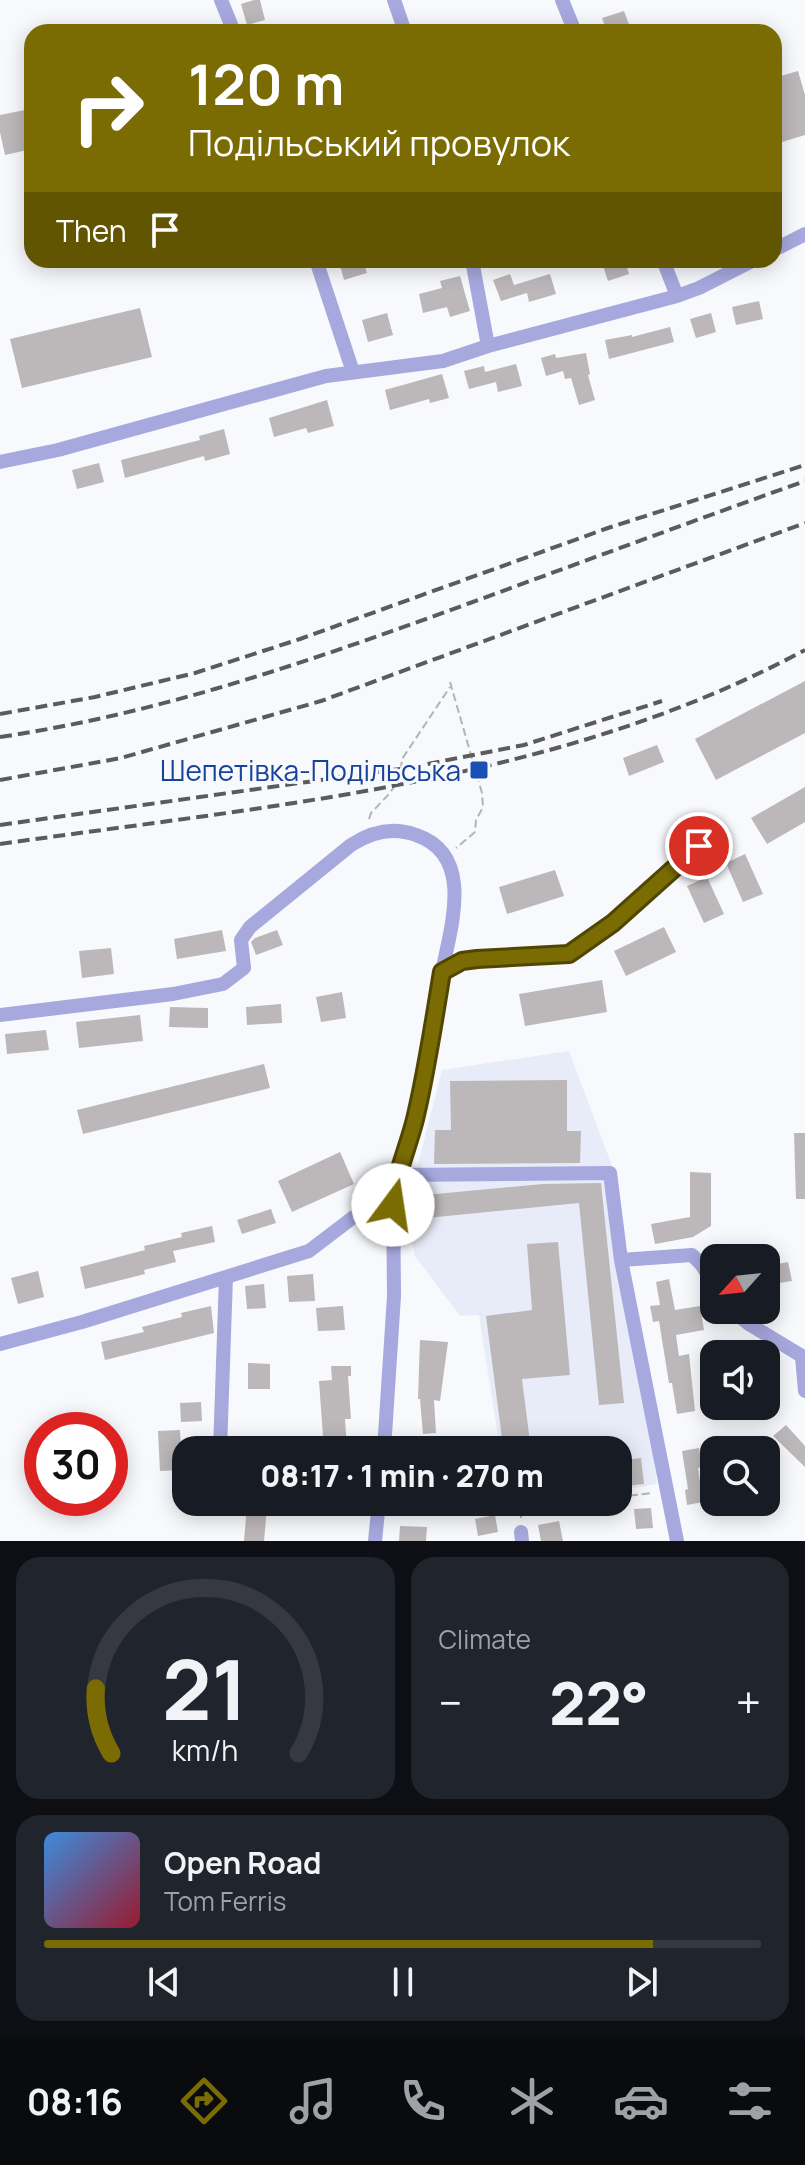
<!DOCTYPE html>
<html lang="en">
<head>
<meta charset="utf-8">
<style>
	:root { --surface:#171b24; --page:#20242c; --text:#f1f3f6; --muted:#9ea1a6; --line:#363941; --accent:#7b6b03 }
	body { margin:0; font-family:Manrope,sans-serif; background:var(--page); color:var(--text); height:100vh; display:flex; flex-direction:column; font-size:30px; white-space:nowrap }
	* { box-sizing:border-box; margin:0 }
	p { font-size:26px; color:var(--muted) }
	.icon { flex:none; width:44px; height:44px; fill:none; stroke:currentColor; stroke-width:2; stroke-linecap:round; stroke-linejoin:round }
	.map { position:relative; height:1541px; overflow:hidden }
	.sheet { display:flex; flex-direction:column; gap:16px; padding:16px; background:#0d0f14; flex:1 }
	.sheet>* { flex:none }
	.hud { position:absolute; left:24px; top:24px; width:758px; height:244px; border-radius:24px; box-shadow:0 4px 20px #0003; background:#7b6b03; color:#fff; overflow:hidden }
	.needle { width:52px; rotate:243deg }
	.tools { position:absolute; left:700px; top:1244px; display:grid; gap:16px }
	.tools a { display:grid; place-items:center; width:80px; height:80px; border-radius:16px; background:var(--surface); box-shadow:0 4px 20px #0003; font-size:40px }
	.speed { position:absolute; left:24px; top:1412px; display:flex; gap:16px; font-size:40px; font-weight:700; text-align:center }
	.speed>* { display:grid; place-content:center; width:104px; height:104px; border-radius:50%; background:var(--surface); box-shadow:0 4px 20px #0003; line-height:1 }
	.speed .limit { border:12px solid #d22; background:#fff; color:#111 }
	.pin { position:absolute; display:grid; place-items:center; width:68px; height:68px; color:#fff; margin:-34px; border:4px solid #fff; border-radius:50%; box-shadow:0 2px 8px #0007 }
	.me { position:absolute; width:88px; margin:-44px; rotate:14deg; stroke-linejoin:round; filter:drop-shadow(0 0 6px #0008) }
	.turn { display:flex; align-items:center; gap:28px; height:168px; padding:0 32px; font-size:36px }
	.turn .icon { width:104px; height:104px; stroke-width:2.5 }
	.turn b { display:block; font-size:56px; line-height:68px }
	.then { display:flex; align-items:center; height:76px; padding:0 32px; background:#0003; gap:16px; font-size:30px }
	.big { font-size:60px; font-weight:800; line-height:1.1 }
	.sheet .card { flex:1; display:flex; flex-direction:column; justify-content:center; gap:12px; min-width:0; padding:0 28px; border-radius:24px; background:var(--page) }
	.sheet .dial { align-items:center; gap:0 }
	.dial svg { height:208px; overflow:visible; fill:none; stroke:var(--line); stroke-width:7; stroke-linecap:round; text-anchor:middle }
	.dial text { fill:var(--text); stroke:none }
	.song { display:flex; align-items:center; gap:24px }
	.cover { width:96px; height:96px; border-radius:12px; background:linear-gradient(135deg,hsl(210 70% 55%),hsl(350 70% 35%)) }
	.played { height:8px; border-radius:4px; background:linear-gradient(90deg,var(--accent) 85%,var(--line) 85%) }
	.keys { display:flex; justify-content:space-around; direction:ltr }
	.heat { display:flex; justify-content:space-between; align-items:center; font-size:44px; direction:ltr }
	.sheet .tiles { flex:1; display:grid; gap:16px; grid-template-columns:1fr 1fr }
	.card:last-child { grid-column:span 2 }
	.trip { position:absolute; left:172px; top:1436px; width:460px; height:80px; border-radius:24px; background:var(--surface); box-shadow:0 4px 20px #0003; font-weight:800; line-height:80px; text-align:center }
	.tab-bar { display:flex; height:128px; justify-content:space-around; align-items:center; background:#090b0e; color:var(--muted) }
	.tab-bar .icon { width:56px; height:56px }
	.tab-bar .selected { color:var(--accent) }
	.tab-bar b { font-size:36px; color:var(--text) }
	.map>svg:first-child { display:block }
	.built { fill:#e8ecf8 }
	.building { fill:#bcb7b9 }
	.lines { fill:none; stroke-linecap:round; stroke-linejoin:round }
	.path { stroke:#b3b4b8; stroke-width:2; stroke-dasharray:8 4; stroke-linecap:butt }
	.minor { stroke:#a7a8de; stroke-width:14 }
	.rail { stroke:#5b5b5e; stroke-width:4; stroke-dasharray:12 6; stroke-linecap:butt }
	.route-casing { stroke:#504602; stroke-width:20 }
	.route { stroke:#7b6b03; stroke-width:14 }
	.transit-dot { fill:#1a4fb4; stroke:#f7f9fd; stroke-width:3 }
	.labels { text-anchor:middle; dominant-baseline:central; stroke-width:6; stroke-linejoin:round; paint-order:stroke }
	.transit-label { font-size:28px; fill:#164399; stroke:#f7f9fd; text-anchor:end }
</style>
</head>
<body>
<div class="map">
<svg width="805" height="1541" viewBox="0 0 805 1541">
	<rect width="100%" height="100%" fill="#f7f9fd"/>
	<!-- built -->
	<path class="built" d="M 569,1051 L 614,1171 L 657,1484 L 618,1491 L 618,1450 L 500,1450 L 479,1315 L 460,1316 L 415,1256 L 406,1211 L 442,1070 Z"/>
	<!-- building -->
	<path class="building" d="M 254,0 L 260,0 L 265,20 L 247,25 L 241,4 Z
		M 624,11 L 632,32 L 607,32 L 602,18 Z
		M 798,71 L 805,95 L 805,135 L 782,142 L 774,115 L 774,78 Z
		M 25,110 L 32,149 L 5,155 L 0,132 L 0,115 Z
		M 345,260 L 363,260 L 367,273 L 344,280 L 339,262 Z
		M 612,260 L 625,260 L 629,274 L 608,281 L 602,263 Z
		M 510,274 L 514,285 L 550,274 L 556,294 L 529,302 L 527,293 L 501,301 L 493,280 Z
		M 460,276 L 470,311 L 450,317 L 447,307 L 423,313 L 419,294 L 442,288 L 440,281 Z
		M 759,301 L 763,319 L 736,325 L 732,307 Z
		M 140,308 L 152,357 L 22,388 L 10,339 Z
		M 387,313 L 393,335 L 368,342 L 362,320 Z
		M 711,313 L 716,332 L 696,338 L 690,319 Z
		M 670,327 L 674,342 L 609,359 L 605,340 L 632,335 L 632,337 Z
		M 586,353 L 590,374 L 588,375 L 595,400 L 579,405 L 571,378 L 565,379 L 563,371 L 546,376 L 541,358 L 555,354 L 556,358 Z
		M 516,364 L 522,386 L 498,392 L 496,382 L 469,389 L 464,371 L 484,366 L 485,372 Z
		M 442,374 L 449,398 L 430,403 L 429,399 L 390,410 L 385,390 Z
		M 327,400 L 334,426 L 308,433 L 306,428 L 274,437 L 269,418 Z
		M 224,429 L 230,454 L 205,461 L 204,456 L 125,478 L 121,460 L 200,440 L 199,436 Z
		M 99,463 L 104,482 L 77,489 L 72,470 Z
		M 805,681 L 805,733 L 716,780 L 695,739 Z
		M 657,745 L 664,762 L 629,776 L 623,758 Z
		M 805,787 L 805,822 L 767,844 L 751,818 Z
		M 745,854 L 763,894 L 743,902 L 726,863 Z
		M 555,870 L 564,896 L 507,914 L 499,887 Z
		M 707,877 L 724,914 L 704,923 L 687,886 Z
		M 664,927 L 676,952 L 626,976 L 614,951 Z
		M 222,930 L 226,951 L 177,959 L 174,939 Z
		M 277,930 L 283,945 L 256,955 L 251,942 L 255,938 Z
		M 111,948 L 114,974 L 82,978 L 79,951 Z
		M 602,980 L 607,1012 L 525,1026 L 519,994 Z
		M 342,992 L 346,1018 L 321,1022 L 316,997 Z
		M 281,1004 L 282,1023 L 247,1025 L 246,1007 Z
		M 170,1007 L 208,1008 L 208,1028 L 169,1027 Z
		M 140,1015 L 143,1041 L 79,1048 L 76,1022 Z
		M 46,1030 L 49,1050 L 7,1054 L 5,1034 Z
		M 264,1064 L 270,1088 L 83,1134 L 77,1110 Z
		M 567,1080 L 567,1131 L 581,1131 L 580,1163 L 434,1164 L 435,1130 L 451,1130 L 450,1081 Z
		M 794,1133 L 805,1133 L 805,1199 L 796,1199 Z
		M 340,1152 L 354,1184 L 292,1212 L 278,1181 Z
		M 690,1172 L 711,1173 L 711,1226 L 693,1237 L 655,1244 L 651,1224 L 690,1217 Z
		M 601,1183 L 624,1403 L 599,1405 L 579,1203 L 427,1218 L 425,1195 L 543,1184 Z
		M 271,1209 L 276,1223 L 242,1234 L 237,1220 Z
		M 212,1226 L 215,1242 L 173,1251 L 176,1262 L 144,1270 L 145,1274 L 85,1289 L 80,1267 L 145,1250 L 144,1246 L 182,1237 L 181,1233 Z
		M 558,1242 L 570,1375 L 522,1379 L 530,1442 L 503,1446 L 486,1316 L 532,1310 L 527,1244 Z
		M 788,1262 L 792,1281 L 766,1285 L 766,1266 Z
		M 38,1271 L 44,1297 L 18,1304 L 11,1278 Z
		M 313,1274 L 315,1301 L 289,1302 L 287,1276 Z
		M 669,1279 L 675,1310 L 700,1306 L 704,1330 L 676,1335 L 679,1356 L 689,1354 L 695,1411 L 677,1414 L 672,1383 L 669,1383 L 659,1321 L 653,1322 L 650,1306 L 660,1305 L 656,1282 Z
		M 264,1284 L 266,1308 L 247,1309 L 245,1286 Z
		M 211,1306 L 214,1333 L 105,1360 L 101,1342 L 144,1332 L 142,1327 L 182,1317 L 181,1313 Z
		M 343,1306 L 345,1330 L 318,1331 L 316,1308 Z
		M 420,1340 L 448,1342 L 440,1401 L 434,1400 L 436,1433 L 423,1434 L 420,1399 L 418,1399 Z
		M 248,1363 L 270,1364 L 270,1389 L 248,1389 Z
		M 331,1366 L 351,1366 L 351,1376 L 348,1376 L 351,1419 L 345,1419 L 347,1450 L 321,1450 L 320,1437 L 323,1436 L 319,1381 L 332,1380 Z
		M 201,1402 L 202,1421 L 181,1422 L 180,1403 Z
		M 786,1425 L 805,1446 L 805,1467 L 773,1436 Z
		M 180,1430 L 182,1470 L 160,1471 L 158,1431 Z
		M 699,1448 L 702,1467 L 698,1468 L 703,1502 L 687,1505 L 685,1490 L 688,1489 L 682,1451 Z
		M 641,1458 L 644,1484 L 618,1487 L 618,1461 Z
		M 247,1506 L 267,1508 L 264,1541 L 244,1541 Z
		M 651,1508 L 653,1528 L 636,1529 L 634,1509 Z
		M 495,1515 L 498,1532 L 478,1536 L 475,1519 Z
		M 559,1521 L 563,1541 L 541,1541 L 538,1525 Z
		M 400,1526 L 427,1527 L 426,1541 L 399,1541 Z"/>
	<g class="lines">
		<!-- path -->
		<path class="path" d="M 450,682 L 482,793 L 483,807 L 476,820 L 475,832 L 456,848
			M 369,819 L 371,813 L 390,793 L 400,777 L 402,759 L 450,687
			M 618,1497 L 652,1493
			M 521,1518 L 521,1510 L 582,1502"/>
		<!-- minor -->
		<path class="minor" d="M 221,0 L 234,32
			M 394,0 L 405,32
			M 562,0 L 575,32
			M 774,250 L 805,234
			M 316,260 L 353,372
			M 472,260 L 488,346
			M 663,260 L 677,296
			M 0,462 L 58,450 L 326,376 L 443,361 L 488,346 L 677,296 L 699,288 L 754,260
			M 0,1015 L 173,994 L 223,984 L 244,968 L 241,940 L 250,927 L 351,845 C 371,832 392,826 416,835 C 475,855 451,926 442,972
			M 400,1175 L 610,1173 L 621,1260 L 677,1541
			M 621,1260 L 692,1255 L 701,1264 L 714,1284
			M 732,1310 L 749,1324 L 805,1358
			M 0,1344 L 82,1322 L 309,1251 L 393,1187 L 400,1175 L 416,1115 L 442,972 L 462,961 L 477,959 L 569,954 L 613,923 L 699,846
			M 802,1357 L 805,1391
			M 220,1450 L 226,1277
			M 384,1450 L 394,1296 L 393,1187
			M 521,1532 L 522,1541
			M 375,1541 L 379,1502"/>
		<!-- rail -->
		<path class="rail" d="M 0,714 L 95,697 L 195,673 L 300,639 L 608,528 L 805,465
			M 0,737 C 163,713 316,659 470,603 C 582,562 693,521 805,481
			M 0,780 L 121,758 L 321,701 L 805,523
			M 0,825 L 407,768 L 524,745 L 662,701
			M 0,844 C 273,805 557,783 805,650"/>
	</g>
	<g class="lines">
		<!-- route casing -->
		<g class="route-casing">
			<path id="route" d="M 393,1205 C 393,1180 410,1143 416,1115 C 427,1068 434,1020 442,972 L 462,961 L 477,959 L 569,954 L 613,923 L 699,846"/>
		</g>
		<!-- route -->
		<use href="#route" class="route"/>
	</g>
	<!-- markers -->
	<rect class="transit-dot" x="469" y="760" width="20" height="20" rx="4"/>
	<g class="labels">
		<!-- transit labels -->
		<g class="transit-label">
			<text x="461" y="770">Шепетівка-Подільська</text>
		</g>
	</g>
</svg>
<div class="tools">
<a><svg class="needle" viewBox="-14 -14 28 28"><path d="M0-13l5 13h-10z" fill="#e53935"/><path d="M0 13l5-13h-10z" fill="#9ea1a6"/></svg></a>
<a><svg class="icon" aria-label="sound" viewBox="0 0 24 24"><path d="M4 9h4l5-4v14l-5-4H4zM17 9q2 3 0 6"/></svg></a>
<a><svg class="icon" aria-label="search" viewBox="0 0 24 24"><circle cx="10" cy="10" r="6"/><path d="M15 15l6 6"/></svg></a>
</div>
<div class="speed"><div class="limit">30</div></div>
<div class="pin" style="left:699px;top:846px;background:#d93025"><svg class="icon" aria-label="arrive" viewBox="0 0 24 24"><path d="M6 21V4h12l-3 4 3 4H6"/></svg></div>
<svg class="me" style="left:393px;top:1205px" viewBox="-20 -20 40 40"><circle r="19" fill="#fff"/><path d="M0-13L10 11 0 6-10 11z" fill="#7b6b03"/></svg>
<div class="trip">08:17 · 1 min · 270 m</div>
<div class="hud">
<div class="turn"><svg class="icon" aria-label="right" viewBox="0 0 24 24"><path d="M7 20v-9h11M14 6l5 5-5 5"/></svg><div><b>120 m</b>Подільський провулок</div></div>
<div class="then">Then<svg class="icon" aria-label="arrive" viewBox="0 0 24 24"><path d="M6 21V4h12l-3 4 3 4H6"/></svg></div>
</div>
</div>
<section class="sheet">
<div class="tiles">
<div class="card dial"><svg viewBox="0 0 100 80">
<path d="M14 69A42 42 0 1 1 86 69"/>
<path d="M14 69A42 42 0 0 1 8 44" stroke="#7b6b03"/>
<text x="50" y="56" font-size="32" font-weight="700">21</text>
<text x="50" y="72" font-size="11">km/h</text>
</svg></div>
<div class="card"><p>Climate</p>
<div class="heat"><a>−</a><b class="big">22°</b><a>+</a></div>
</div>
<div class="card">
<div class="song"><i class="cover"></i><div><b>Open Road</b><p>Tom Ferris</p></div></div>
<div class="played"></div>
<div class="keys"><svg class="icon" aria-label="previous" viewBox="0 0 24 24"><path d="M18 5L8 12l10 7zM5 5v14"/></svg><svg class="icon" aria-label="pause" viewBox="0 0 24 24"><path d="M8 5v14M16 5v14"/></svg><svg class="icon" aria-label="next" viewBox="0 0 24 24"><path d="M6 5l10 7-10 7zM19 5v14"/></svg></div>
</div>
</div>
</section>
<nav class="tab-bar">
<b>08:16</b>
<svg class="icon selected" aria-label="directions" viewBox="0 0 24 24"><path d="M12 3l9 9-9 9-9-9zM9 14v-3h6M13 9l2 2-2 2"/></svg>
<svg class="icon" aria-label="music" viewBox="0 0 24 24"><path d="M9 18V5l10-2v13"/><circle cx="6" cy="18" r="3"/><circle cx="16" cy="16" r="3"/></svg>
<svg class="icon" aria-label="phone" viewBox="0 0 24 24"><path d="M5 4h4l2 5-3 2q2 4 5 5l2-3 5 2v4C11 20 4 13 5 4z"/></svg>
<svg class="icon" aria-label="climate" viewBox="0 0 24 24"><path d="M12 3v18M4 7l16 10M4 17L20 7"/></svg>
<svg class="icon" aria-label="car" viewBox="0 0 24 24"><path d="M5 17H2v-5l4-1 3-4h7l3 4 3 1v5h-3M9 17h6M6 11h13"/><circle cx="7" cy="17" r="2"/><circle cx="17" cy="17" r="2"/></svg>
<svg class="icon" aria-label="filters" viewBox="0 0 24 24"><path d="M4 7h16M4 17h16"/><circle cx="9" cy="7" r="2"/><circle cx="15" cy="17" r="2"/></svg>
</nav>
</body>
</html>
